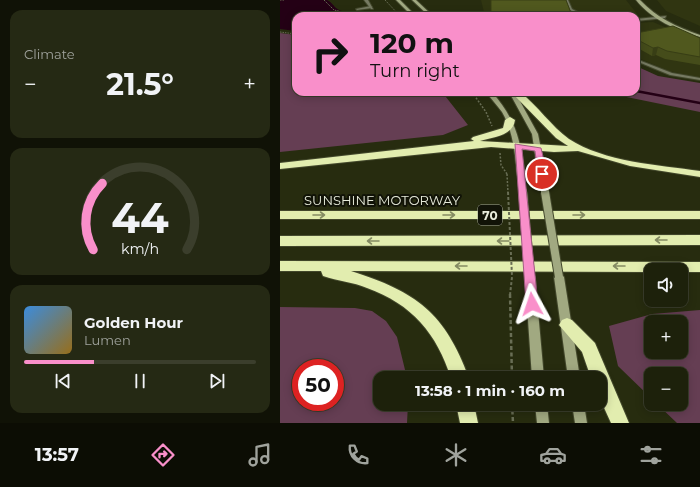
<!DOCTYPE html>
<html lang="en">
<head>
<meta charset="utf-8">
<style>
	:root { --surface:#1d210b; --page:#252914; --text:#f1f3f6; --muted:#a0a39d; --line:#3b3e2c; --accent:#f98fca }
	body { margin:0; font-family:Montserrat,sans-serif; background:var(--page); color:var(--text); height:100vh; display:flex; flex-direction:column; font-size:15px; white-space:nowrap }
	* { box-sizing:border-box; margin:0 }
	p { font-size:13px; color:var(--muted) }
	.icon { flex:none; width:22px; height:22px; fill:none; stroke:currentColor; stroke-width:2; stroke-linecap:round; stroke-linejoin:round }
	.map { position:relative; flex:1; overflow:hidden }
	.details { display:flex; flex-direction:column; gap:10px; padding:10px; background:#101206; width:280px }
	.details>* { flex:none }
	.hud { position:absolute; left:12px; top:12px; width:348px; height:84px; border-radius:12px; box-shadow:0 2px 10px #0003,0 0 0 1px var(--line); background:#f98fca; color:#111; overflow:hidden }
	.buttons { position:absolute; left:364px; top:263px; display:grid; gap:8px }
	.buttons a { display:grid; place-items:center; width:44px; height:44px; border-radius:8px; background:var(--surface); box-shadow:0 2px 10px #0003,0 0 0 1px var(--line); font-size:20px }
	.speed { position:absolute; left:12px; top:359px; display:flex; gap:8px; font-size:20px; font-weight:700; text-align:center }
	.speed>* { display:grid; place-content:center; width:52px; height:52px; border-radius:50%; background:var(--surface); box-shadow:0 2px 10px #0003,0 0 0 1px var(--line); line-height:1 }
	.speed .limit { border:6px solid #d22; background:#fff; color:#111 }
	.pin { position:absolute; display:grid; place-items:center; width:34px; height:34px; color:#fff; margin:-17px; border:2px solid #fff; border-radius:50%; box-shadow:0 1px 4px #0007 }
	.me { position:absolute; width:44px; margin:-22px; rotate:355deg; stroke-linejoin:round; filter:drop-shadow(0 0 3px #0008) }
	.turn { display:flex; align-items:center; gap:14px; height:84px; padding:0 12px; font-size:18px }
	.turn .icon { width:52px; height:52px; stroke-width:2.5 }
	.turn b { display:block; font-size:28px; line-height:34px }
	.big { font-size:30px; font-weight:700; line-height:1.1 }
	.details .tile { flex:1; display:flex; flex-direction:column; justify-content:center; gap:6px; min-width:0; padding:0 14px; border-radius:12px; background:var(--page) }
	.details .dial { align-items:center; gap:0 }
	.dial svg { height:104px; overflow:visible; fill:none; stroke:var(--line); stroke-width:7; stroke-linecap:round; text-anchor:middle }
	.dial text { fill:var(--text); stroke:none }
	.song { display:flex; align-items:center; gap:12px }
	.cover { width:48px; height:48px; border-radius:6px; background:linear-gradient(135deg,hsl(210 70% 55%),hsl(40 70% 35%)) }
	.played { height:4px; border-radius:2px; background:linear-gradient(90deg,var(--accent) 30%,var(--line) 30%) }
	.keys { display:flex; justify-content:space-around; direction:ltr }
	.heat { display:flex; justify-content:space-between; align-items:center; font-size:22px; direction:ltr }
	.trip { position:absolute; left:93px; top:371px; width:234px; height:40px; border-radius:12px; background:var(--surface); box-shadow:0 2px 10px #0003,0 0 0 1px var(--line); font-weight:700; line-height:40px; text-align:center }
	.dock { display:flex; height:64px; justify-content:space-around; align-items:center; background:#0c0d04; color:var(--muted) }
	.dock .icon { width:28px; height:28px }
	.dock .selected { color:var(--accent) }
	.dock b { font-size:18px; color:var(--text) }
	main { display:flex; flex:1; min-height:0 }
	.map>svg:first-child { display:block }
	.built { fill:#303511 }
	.green { fill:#653e53; fill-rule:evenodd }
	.water { fill:#240015 }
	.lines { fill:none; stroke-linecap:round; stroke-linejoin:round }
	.stream { stroke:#240015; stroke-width:2.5 }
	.lane-casing { stroke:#42472b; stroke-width:2 }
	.street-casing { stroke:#42472b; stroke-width:2 }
	.secondary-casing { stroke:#42472b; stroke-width:2 }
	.highway-casing { stroke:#42472b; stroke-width:2 }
	.path-far3 { stroke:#696e55; stroke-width:1; stroke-dasharray:1.5 1; stroke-linecap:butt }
	.path-far2 { stroke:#696e55; stroke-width:1.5; stroke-dasharray:2 1.5; stroke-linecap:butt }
	.path-far1 { stroke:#696e55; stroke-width:2; stroke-dasharray:3 2; stroke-linecap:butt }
	.path { stroke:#696e55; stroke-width:2.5; stroke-dasharray:4 2.5; stroke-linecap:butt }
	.lane { fill:#767a62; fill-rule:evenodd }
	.street { fill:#767a62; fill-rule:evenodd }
	.secondary { fill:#a1a981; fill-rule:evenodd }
	.highway { fill:#e2edaf; fill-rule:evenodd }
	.secondary-bridge-far1-casing { stroke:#42472b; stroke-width:8; stroke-linecap:butt }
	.secondary-bridge-casing { stroke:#42472b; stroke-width:10; stroke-linecap:butt }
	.path-bridge-far1 { stroke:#696e55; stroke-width:1.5; stroke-dasharray:2 1.5; stroke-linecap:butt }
	.path-bridge { stroke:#696e55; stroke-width:2; stroke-dasharray:3 2; stroke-linecap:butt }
	.secondary-bridge-far1 { stroke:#a1a981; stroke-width:7 }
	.secondary-bridge { stroke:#a1a981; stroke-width:8 }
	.wall { fill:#454c1a }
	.shaded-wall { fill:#383e15 }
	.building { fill:#50581e; stroke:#383e15 }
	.oneway { stroke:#848b63 }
	.route { fill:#f98fca; stroke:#a25d83 }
	.labels { text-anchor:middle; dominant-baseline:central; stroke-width:4; stroke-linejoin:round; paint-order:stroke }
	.shield { fill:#111307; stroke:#a7aa9b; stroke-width:1 }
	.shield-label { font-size:12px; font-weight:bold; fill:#e7ebda }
	.street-label { font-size:13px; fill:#e7ebda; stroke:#111307 }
</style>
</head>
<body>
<main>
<section class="details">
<div class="tile"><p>Climate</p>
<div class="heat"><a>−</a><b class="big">21.5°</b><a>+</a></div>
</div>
<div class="tile dial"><svg viewBox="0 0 100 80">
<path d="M14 69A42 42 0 1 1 86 69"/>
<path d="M14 69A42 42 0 0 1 21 18" stroke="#f98fca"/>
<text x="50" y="56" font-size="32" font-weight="700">44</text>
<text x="50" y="72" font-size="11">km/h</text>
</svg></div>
<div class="tile">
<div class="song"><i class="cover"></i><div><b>Golden Hour</b><p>Lumen</p></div></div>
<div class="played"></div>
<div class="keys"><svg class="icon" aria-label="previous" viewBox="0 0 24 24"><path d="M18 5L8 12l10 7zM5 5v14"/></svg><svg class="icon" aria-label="pause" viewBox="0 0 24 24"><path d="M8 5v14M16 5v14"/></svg><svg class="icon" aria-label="next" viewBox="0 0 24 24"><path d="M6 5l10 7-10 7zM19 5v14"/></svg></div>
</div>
</section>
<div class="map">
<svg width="420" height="423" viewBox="0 0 420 423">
	<rect width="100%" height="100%" fill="#272c0f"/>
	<!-- built -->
	<path class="built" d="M 201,0 L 346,0 L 358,15 L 205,16 Z
		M 377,0 L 420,0 L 420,26 L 386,11 Z
		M 373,22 L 420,42 L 420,78 L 389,71 L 356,57 L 356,23 Z"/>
	<!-- green -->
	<path class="green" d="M 0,33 L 16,35 L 16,92 L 162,92 L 188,125 L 163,135 L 0,152 Z
		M 356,66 L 378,76 L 420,83 L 420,112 L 322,92 L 356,92 Z
		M 0,307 L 75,308 L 92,311 L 106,321 L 117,337 L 127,378 L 100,378 L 100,404 L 128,404 L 127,423 L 0,423 ZM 21,368 L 55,368 L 55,402 L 21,402 Z
		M 420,310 L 420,423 L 397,423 L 377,404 L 401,404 L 401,374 L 371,374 L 371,398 L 338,366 L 329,326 L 372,314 ZM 371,322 L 401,322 L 401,352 L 371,352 Z"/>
	<!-- water -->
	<path class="water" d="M 0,0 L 47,0 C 55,4 53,9 65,12 C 79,15 96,8 109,16 L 16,16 L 16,31 L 0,29 Z"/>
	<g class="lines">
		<!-- stream -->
		<path class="stream" d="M 356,91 L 420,103"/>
		<!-- lane casing -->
		<g class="lane-casing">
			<path id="lane" d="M 286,0 L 288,0 L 292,9 L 305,16 L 302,16 L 290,10 Z
				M 91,6 L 92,8 L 77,10 L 76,9 Z
				M 356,59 L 392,73 L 420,78 L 420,80 L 390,75 L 356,61 Z"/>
		</g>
		<!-- street casing -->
		<g class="street-casing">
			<path id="street" d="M 84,0 L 88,0 L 93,9 L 91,9 Z
				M 386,16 L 385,18 L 356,21 L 356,19 Z"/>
		</g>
		<!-- secondary casing -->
		<g class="secondary-casing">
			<path id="secondary" d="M 116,0 L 120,0 L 136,16 L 132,16 Z
				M 132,0 L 136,0 L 153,16 L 149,16 Z
				M 356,0 L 360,0 C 377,18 397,27 420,35 L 420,37 C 396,30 372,20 356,0 Z
				M 206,92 L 212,92 C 236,120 240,139 245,174 L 244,176 L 238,176 L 237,174 C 235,153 233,131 222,112 C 217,105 211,99 206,92 Z
				M 229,92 L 235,92 L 258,134 L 266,174 L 265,176 L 259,176 L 258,174 L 252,134 Z
				M 250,273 L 253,274 L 255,277 L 264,378 L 252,378 L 245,277 L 247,274 Z
				M 279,273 L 282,274 L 284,277 L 300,378 L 288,378 L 274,277 L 276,274 Z
				M 255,404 L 267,404 L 269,423 L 257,423 Z
				M 292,404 L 304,404 L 307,423 L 295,423 Z"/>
		</g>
		<!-- highway casing -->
		<g class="highway-casing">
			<path id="highway" d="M 231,92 L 240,92 C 258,106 271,126 289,139 C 324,162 379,165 420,171 L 420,177 L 350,166 L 298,151 L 274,152 L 211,147 L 0,169 L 0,163 L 194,141 L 191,139 L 193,137 L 223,128 L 225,120 L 230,117 L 235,120 C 233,136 213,137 200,141 L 288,146 L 276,138 Z
				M 0,211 L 420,211 L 420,219 L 0,219 Z
				M 420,235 L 420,245 L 0,246 L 0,236 Z
				M 0,261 L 420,262 L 420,272 L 401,272 L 401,270 L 371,270 L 371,272 L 71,271 C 137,292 165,313 189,378 L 171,378 C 157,334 132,304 87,288 C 73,282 58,281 43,276 L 41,271 L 0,271 Z
				M 287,318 L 292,320 L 315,343 L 349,423 L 331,423 L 320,399 L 320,378 L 311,378 L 302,352 L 279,325 L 282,320 Z
				M 176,404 L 194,404 L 198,423 L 180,423 Z"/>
		</g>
		<!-- path-far3 -->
		<path class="path-far3" d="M 0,0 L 5,0
			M 44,0 L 54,10 L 72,14
			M 105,0 L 120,16
			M 96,14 L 118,13
			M 0,32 L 16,34"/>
		<!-- path-far2 -->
		<path class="path-far2" d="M 192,92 L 206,112 L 212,126
			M 220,153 L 221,165 L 227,174"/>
		<!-- path-far1 -->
		<path class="path-far1" d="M 230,295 L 232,277"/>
		<!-- path -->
		<path class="path" d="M 230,294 L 232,378
			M 232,404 L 233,423"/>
		<!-- lane -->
		<use href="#lane" class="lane"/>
		<!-- street -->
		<use href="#street" class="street"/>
		<!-- secondary -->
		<use href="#secondary" class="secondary"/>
		<!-- highway -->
		<use href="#highway" class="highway"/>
		<!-- secondary-bridge-far1 casing -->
		<g class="secondary-bridge-far1-casing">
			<path id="secondary-bridge-far1" d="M 241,174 L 243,193
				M 262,174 L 265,193"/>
		</g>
		<!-- secondary-bridge casing -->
		<g class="secondary-bridge-casing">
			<path id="secondary-bridge" d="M 243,192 L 250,277
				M 265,192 L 279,277"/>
		</g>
		<!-- path-bridge-far1 -->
		<path class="path-bridge-far1" d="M 227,174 L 228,193"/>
		<!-- path-bridge -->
		<path class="path-bridge" d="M 228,192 L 232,276"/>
		<!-- secondary-bridge-far1 -->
		<use href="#secondary-bridge-far1" class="secondary-bridge-far1"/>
		<!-- secondary-bridge -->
		<use href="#secondary-bridge" class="secondary-bridge"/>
	</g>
	<!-- wall -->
	<path class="wall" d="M 211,0 L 291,13 L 291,16 L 211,16 Z
		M 356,33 L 420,38 L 420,65 L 385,59 L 376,55 L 372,56 L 356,47 Z"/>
	<!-- shaded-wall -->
	<path class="shaded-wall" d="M 378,47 L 376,55 L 372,56 L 373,48 Z"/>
	<!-- building -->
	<path class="building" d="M 211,0 L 286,0 L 291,13 L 211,13 Z
		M 393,26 L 420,38 L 420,57 L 387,51 L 378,47 L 373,48 L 356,39 L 356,33 Z"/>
	<!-- one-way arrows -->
	<defs><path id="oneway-shaft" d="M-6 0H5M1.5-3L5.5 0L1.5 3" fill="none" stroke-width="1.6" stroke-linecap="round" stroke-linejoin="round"/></defs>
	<g class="oneway">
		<use href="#oneway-shaft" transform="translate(39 215)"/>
		<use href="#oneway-shaft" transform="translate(169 215)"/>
		<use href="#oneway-shaft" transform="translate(299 215)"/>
		<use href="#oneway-shaft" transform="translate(381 240) rotate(180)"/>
		<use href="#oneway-shaft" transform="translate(93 241) rotate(-180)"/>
		<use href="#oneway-shaft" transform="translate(223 241) rotate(180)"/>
		<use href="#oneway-shaft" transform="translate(181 266) rotate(180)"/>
		<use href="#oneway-shaft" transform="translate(339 266) rotate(-180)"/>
	</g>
	<!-- route -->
	<path class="route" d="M 235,144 L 261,148 L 267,174 L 262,176 L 258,174 L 255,151 L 242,149 L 258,304 L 256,308 L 248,308 L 246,304 Z"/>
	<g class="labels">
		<!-- shield labels -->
		<rect class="shield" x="198" y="205" width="24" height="20" rx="3"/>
		<g class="shield-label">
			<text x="210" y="215">70</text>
		</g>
		<!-- street labels -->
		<g class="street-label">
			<text x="102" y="200">SUNSHINE MOTORWAY</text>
		</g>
	</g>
</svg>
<div class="buttons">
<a><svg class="icon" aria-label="sound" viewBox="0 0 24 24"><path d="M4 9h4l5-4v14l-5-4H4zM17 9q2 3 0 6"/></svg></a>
<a>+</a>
<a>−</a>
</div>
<div class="speed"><div class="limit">50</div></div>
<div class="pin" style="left:262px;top:174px;background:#d93025"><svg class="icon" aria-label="arrive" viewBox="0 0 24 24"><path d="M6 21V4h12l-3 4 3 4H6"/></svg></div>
<svg class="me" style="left:252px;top:304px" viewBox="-20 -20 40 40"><path d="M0-17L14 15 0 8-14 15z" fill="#f98fca" stroke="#fff" stroke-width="4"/></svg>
<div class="trip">13:58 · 1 min · 160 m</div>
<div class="hud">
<div class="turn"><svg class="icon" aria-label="right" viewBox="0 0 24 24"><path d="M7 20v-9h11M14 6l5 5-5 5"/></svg><div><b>120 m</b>Turn right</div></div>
</div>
</div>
</main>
<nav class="dock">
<b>13:57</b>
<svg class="icon selected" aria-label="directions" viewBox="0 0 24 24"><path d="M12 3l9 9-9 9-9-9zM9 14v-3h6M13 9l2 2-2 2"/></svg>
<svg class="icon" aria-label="music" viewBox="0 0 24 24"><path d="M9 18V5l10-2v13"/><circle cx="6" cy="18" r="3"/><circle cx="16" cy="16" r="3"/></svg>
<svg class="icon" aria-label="phone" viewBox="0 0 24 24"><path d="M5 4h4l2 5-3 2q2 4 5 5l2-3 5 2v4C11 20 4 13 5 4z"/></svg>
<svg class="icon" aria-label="climate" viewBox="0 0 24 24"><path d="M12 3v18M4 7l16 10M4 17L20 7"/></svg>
<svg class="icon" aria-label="car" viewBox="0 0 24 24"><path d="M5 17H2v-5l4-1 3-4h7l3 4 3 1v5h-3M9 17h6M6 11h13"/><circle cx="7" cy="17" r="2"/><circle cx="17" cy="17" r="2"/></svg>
<svg class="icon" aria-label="filters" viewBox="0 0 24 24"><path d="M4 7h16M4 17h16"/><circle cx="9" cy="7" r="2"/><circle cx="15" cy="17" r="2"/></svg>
</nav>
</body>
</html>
